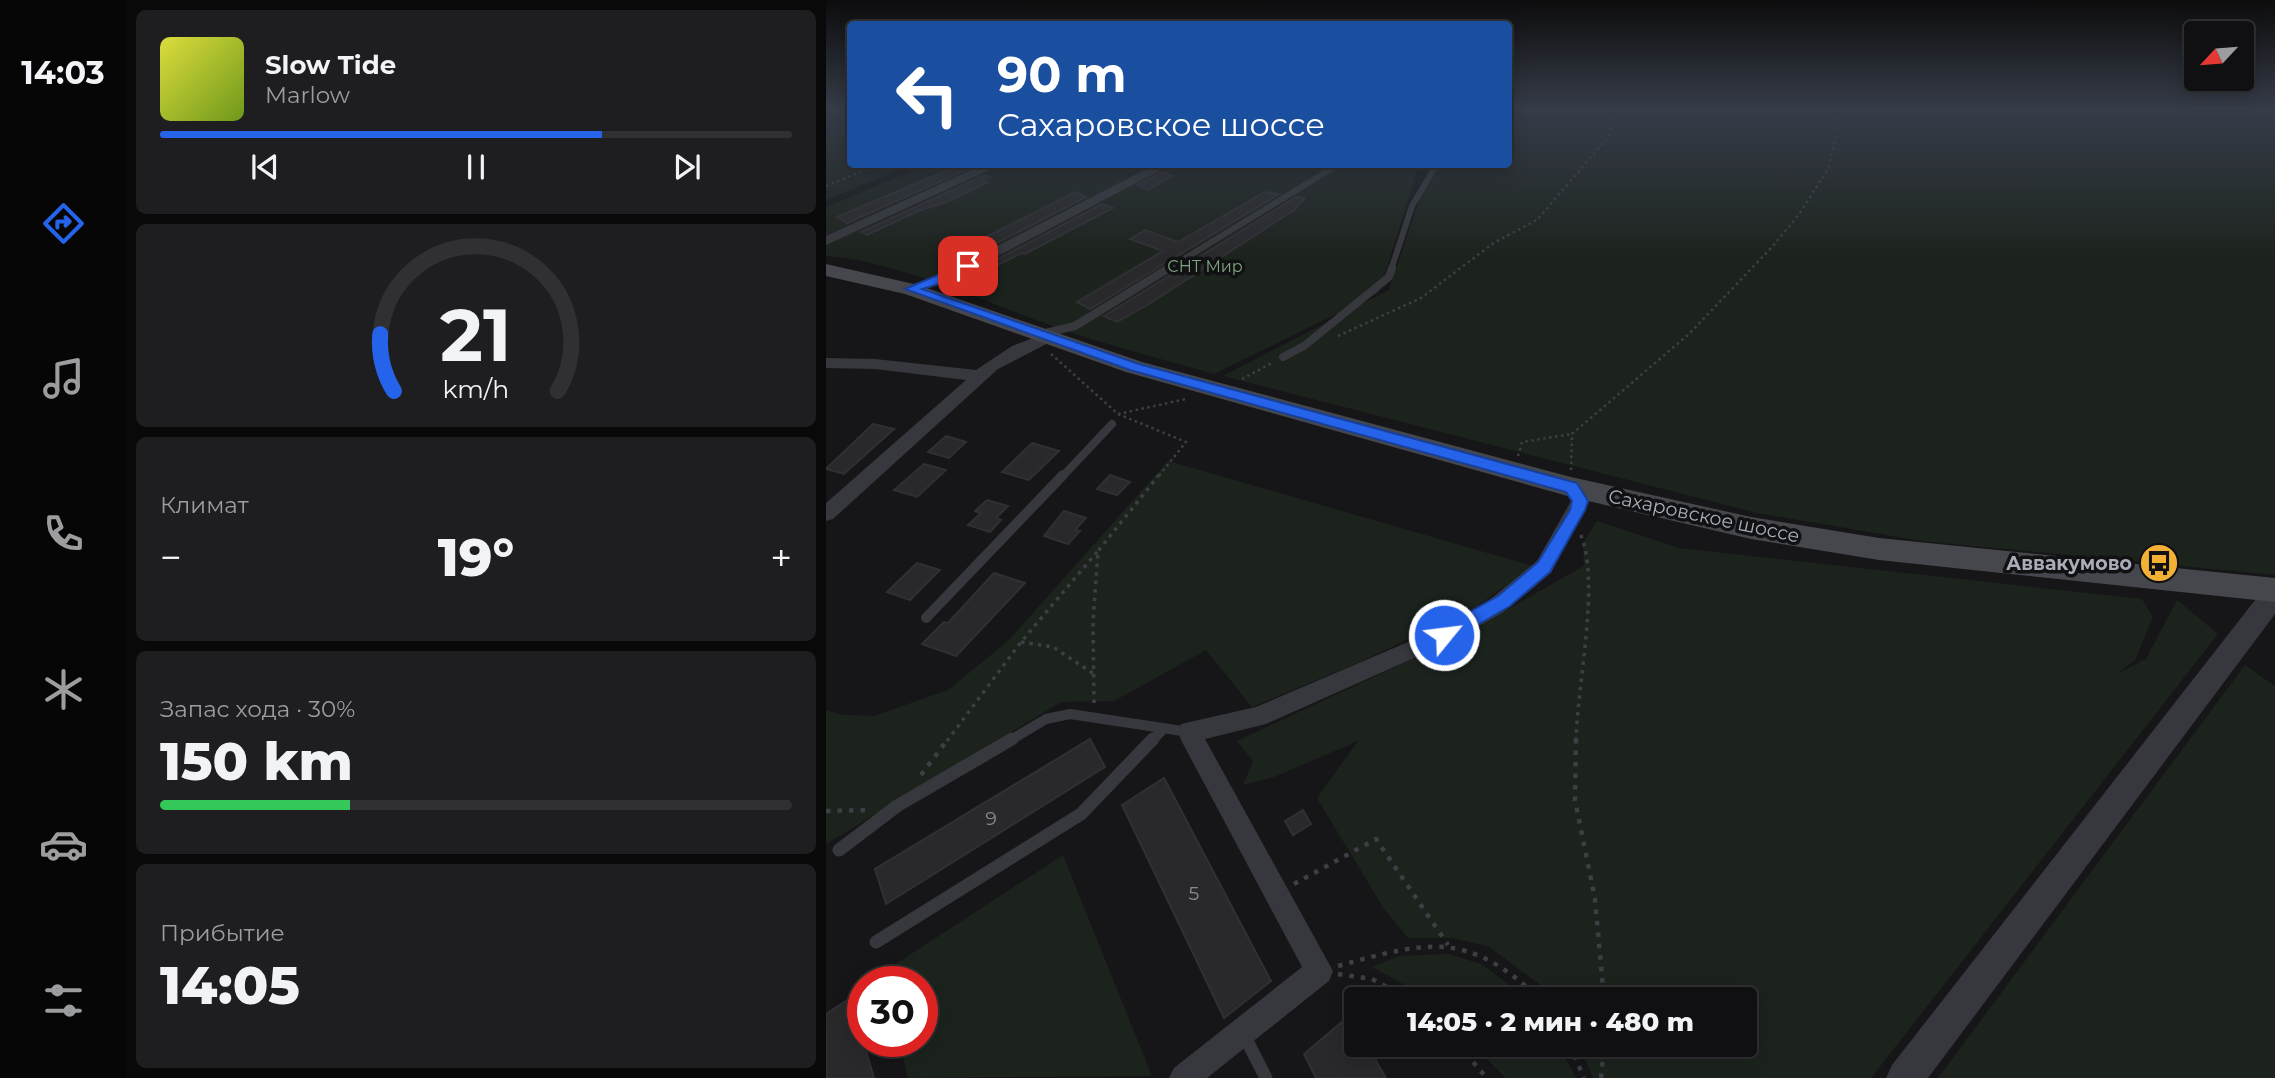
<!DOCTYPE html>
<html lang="ru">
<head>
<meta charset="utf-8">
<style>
	:root { --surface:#101012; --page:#1e1e20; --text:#f1f3f6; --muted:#9c9d9f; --line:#303032; --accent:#2563eb }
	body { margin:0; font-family:Montserrat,sans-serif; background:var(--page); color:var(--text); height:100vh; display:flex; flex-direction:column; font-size:26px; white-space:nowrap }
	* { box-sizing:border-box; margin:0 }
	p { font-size:23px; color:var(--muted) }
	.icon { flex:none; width:38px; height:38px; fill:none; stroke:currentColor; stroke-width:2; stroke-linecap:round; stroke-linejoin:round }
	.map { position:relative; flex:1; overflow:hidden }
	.sheet { display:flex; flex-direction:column; gap:10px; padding:10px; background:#09090a; width:700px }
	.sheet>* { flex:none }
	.banner { position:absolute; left:21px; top:21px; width:665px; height:147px; border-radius:7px; box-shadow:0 4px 18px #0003,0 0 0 2px var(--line); background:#1a4fa0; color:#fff; overflow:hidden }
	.needle { width:46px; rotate:244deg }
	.fabs { position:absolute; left:1358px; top:21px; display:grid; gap:14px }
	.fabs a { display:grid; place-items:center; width:70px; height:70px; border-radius:7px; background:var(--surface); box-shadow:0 4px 18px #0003,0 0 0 2px var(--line); font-size:35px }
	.speed { position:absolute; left:21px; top:966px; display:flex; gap:14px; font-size:35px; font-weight:700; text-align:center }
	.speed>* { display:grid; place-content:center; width:91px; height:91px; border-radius:50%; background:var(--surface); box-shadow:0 4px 18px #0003,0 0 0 2px var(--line); line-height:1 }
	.speed .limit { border:10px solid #d22; background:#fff; color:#111 }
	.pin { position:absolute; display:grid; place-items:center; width:60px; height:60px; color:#fff; margin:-30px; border-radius:14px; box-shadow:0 4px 10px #0006 }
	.me { position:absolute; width:77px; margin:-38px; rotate:61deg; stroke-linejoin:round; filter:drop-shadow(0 0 5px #0008) }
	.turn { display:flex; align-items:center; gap:24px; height:147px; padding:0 35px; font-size:32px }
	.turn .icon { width:91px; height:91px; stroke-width:2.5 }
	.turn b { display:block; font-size:49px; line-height:60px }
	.big { font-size:52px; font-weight:800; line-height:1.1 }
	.sheet .card { flex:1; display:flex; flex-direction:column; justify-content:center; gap:10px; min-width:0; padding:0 24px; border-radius:10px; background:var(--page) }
	.sheet .dial { align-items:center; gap:0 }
	.dial svg { height:182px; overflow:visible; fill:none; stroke:var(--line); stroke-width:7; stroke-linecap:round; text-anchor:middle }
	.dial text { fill:var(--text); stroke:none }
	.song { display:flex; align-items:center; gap:21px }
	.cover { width:84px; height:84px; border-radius:10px; background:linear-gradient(135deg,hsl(60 70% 55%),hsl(80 70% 35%)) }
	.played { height:7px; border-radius:4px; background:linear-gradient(90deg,var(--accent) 70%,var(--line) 70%) }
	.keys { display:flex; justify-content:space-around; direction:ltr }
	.heat { display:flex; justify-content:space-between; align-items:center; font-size:38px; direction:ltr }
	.charge { height:10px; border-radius:5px; background:linear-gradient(90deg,#34c759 30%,var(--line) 0) }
	.trip { position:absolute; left:518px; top:987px; width:413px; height:70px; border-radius:7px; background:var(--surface); box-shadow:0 4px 18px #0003,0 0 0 2px var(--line); font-weight:800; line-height:70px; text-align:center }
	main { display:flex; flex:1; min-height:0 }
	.dock { display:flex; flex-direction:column; width:126px; justify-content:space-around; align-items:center; background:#060607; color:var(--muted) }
	.dock .icon { width:49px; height:49px }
	.dock .on { color:var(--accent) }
	.dock b { font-size:32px; color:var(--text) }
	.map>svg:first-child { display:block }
	.green { fill:#1c231d }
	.building { fill:#29292c; stroke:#303034; stroke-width:2 }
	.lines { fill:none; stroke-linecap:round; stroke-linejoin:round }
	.path-far2 { stroke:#3d3f44; stroke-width:2.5; stroke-dasharray:2.5 3.5; stroke-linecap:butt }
	.path-far1 { stroke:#3d3f44; stroke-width:3.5; stroke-dasharray:3.5 5; stroke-linecap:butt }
	.path { stroke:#3d3f44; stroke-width:4.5; stroke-dasharray:4.5 7; stroke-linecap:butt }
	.service-far3 { stroke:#37383d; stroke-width:6 }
	.service-far2 { stroke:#37383d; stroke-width:8 }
	.service-far1 { stroke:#37383d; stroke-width:10 }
	.service { stroke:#37383d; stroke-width:13 }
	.minor { fill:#37383d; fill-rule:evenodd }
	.tertiary { fill:#37383d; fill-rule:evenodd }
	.secondary { fill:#45474d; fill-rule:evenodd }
	.route { fill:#2563eb; stroke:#184099; stroke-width:2 }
	.labels { text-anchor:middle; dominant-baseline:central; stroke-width:7; stroke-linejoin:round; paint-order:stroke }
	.far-park-label { font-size:16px; fill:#7fa381; stroke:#111113 }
	.street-label { font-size:19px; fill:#a8adb8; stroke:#111113 }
	.poi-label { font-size:19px; font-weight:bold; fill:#a8adb8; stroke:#111113; text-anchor:end }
	.near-number-label { font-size:19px; fill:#888b94 }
</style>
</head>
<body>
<main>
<nav class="dock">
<b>14:03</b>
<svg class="icon on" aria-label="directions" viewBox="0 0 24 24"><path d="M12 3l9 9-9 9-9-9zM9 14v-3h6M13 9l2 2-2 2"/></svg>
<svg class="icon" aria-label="music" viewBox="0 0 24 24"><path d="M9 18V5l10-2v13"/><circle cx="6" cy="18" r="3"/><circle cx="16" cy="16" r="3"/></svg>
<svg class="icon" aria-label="phone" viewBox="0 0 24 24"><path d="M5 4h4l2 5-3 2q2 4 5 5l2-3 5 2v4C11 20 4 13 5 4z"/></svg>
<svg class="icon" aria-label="climate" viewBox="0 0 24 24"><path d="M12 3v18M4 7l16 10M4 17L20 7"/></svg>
<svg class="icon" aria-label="car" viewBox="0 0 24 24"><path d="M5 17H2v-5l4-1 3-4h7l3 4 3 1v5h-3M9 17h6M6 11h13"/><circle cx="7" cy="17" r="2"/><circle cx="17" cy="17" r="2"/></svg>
<svg class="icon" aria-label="filters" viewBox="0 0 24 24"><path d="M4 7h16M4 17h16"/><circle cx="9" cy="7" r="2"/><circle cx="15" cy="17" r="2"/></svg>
</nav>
<section class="sheet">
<div class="card">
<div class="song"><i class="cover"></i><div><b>Slow Tide</b><p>Marlow</p></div></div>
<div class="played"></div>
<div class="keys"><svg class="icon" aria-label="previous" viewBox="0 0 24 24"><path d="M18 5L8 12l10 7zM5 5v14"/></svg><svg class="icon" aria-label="pause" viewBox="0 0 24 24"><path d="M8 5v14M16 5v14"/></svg><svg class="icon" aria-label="next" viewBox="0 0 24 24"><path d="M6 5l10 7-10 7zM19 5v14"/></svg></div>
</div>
<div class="card dial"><svg viewBox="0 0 100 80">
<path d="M14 69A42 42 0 1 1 86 69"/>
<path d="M14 69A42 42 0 0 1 8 44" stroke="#2563eb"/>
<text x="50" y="56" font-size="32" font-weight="700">21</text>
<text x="50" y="72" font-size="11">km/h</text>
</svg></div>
<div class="card"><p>Климат</p>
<div class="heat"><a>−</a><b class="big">19°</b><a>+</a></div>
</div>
<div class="card"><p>Запас хода · 30%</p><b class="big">150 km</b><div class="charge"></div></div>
<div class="card"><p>Прибытие</p><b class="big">14:05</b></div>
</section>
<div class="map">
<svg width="1449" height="1078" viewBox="0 0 1449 1078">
	<rect width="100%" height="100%" fill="#161618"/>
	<!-- green -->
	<path class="green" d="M 0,108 L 24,108 L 24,164 L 85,165 L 0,200 Z
		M 683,108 L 1449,108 L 1449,575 L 1096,541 L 931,513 L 397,376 L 563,290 L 605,165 L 682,164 Z
		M 101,165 L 593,165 L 553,293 L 388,374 C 333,358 278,345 224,325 C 158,301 69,261 0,256 L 0,207 Z
		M 342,461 L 707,566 L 650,607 L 536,661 L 426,707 L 380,650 L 288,701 L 235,702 L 0,844 L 0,710 L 17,715 L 48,716 L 122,690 L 182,641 Z
		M 771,521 L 853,548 L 1316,599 L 1327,617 L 1309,660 L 1290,674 L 1320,659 L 1351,600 L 1392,634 L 1045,1078 L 767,1078 L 753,1045 L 919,1045 L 919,999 L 727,999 L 721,990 L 662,946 L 625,938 L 582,938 L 558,909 L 491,798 L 532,741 L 448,777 L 417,785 L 427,761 L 411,741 L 627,640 L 758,566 L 757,543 Z
		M 1419,665 L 1449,686 L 1449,1078 L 1112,1078 Z
		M 237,855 L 326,1076 L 82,1078 L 73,1041 L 96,1041 L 96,982 L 58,982 L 56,973 Z
		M 623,954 L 655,964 L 702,999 L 597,999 L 582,987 L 546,967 L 573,956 Z
		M 647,1045 L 732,1045 L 750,1078 L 680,1078 Z"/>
	<!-- building -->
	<path class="building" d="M 136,164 L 144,168 L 21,223 L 11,217 Z
		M 336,172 L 346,176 L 322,190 L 311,185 Z
		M 159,175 L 164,177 L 156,180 L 162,182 L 123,201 L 92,211 L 41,235 L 35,232 Z
		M 249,192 L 260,197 L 148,255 L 136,249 Z
		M 439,192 L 453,194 L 264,309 L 251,302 L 337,251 L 304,239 L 319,230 L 352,242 Z
		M 470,197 L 479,198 L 468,210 L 323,304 L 291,322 L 278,316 Z
		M 276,204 L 287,208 L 199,254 L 196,253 L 170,266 L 164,263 Z
		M 47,424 L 68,429 L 18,474 L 0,469 Z
		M 120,436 L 140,442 L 123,458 L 102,452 Z
		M 206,443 L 233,451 L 203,480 L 176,472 Z
		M 98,464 L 120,470 L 91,497 L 68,490 Z
		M 284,475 L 304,482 L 291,495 L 271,489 Z
		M 161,500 L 182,506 L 170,518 L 175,520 L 164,532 L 142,525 L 155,513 L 149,511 Z
		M 238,511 L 260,518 L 249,530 L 254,531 L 242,544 L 218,536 Z
		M 91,563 L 114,570 L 84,600 L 61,592 Z
		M 168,573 L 199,583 L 130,656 L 96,644 L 118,622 L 122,623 Z
		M 264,739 L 279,767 L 60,904 L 49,869 Z
		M 338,778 L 445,981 L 398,1018 L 296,805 Z
		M 477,810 L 485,824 L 467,835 L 459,821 Z
		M 28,996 L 37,1041 L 48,1078 L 0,1078 L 0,1014 Z
		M 524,1015 L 530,1025 L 530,1045 L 541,1045 L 560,1078 L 490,1078 L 478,1054 Z"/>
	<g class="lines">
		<!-- path-far2 -->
		<path class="path-far2" d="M 0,186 L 53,164
			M 512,336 L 595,298 L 669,242 L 711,220 L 783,136 L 791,108
			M 225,354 L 292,414 L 360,442 L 332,477
			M 416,379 L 446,363
			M 292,414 L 360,399
			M 692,456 L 696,442 L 746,434
			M 745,470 L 746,434 L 863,334 L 946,247 L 974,213 L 1002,169 L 1017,108"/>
		<!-- path-far1 -->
		<path class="path-far1" d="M 195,642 L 227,647 L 268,674
			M 268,703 L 267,621 L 272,551 L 333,475
			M 121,741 L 195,642 L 272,551
			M 750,741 C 751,686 775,579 754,533"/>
		<!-- path -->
		<path class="path" d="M 750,739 L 749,800 L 769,899 L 778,999
			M 95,775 L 122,739
			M 0,811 L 40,810
			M 468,884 L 550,839 L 622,945
			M 512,966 C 602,941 641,930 714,999
			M 512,974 L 546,979 L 584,999
			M 632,1045 L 661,1078
			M 744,1045 L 758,1078
			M 775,1078 L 778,1045"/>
		<!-- service-far3 -->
		<path class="service-far3" d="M 340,270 L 513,164
			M 565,270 L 586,206 L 611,164"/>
		<!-- service-far2 -->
		<path class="service-far2" d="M 215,334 L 249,326 L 343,268
			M 457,357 L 478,346 L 563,277 L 566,268
			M 236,477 L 286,424"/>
		<!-- service-far1 -->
		<path class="service-far1" d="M 100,618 L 237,475
			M 183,741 L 220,719 L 244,714 L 363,732
			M 326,741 L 338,728"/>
		<!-- service -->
		<path class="service" d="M 13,850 L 71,806 L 186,739
			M 50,942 L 255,814 L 327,739
			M 418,1035 L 440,1078"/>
		<!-- minor -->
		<path class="minor" d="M 159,164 L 176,164 L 0,245 L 0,236 Z
			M 330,164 L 346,164 L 123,282 L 85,293 L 78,289 L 80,286 L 113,276 Z
			M 223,332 L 228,334 L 231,337 L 228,340 L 172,369 L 7,519 L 0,521 L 0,503 L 140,380 L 49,369 L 0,368 L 0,358 L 49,359 L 150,370 L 186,346 Z
			M 745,480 L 751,482 L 763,501 L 725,573 L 676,613 L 624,642 L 440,724 L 379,739 L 507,971 L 503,981 L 381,1078 L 343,1078 L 348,1068 L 476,967 L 355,740 L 352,732 L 355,724 L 430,707 L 610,630 L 662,601 L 711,561 L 745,501 L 736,487 L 739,482 Z"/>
		<!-- tertiary -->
		<path class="tertiary" d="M 1449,583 L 1449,614 L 1102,1078 L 1060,1078 L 1066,1065 L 1440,586 Z"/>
		<!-- secondary -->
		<path class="secondary" d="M 0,264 L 92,285 L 316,362 L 745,477 L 925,517 L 1053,538 L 1449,578 L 1449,602 L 1053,560 L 925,539 L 745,497 L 300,372 L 79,294 L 0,276 Z"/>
	</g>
	<!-- sky -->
	<linearGradient id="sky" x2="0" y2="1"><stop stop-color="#0c0c0d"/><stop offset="0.42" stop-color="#363c48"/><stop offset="1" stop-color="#363c48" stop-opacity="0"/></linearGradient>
	<rect width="1449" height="259" fill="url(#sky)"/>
	<!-- route -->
	<path class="route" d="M 138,264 L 148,266 L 122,281 L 96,289 L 313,364 L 751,483 L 762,501 L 759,510 L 724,572 L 684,606 L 624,641 L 618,643 L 611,641 L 609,635 L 611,630 L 672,596 L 712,562 L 744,510 L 746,501 L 740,492 L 304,370 L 79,289 Z"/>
	<!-- icons -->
	<defs>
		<g id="bus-disc" transform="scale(2.0125)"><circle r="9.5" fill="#f2b134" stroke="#111113"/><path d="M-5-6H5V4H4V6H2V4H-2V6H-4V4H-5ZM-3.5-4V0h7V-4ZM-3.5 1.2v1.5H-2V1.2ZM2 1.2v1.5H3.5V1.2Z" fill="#111"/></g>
	</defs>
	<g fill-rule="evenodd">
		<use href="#bus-disc" x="1333" y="563"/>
	</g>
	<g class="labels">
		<!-- far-park labels -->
		<g class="far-park-label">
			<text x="379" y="266">СНТ Мир</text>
		</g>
		<!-- street labels -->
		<g class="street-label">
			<text transform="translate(878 516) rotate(12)">Сахаровское шоссе</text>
		</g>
		<!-- poi labels -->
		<g class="poi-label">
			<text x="1306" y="563">Аввакумово</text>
		</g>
		<!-- near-number labels -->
		<g class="near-number-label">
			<text x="165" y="818">9</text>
			<text x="368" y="893">5</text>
		</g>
	</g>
</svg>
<div class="fabs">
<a><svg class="needle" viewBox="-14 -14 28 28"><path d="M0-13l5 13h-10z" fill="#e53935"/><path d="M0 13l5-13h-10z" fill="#9c9d9f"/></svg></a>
</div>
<div class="speed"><div class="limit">30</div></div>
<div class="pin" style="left:142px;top:266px;background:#d93025"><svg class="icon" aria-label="arrive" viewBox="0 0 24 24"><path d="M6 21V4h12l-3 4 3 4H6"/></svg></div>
<svg class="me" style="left:618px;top:635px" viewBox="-20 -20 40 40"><circle r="17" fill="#2563eb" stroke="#fff" stroke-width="3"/><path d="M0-11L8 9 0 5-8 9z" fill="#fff"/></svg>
<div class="trip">14:05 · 2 мин · 480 m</div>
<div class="banner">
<div class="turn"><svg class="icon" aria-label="left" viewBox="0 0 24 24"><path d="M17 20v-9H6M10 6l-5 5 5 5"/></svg><div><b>90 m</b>Сахаровское шоссе</div></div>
</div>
</div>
</main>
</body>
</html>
